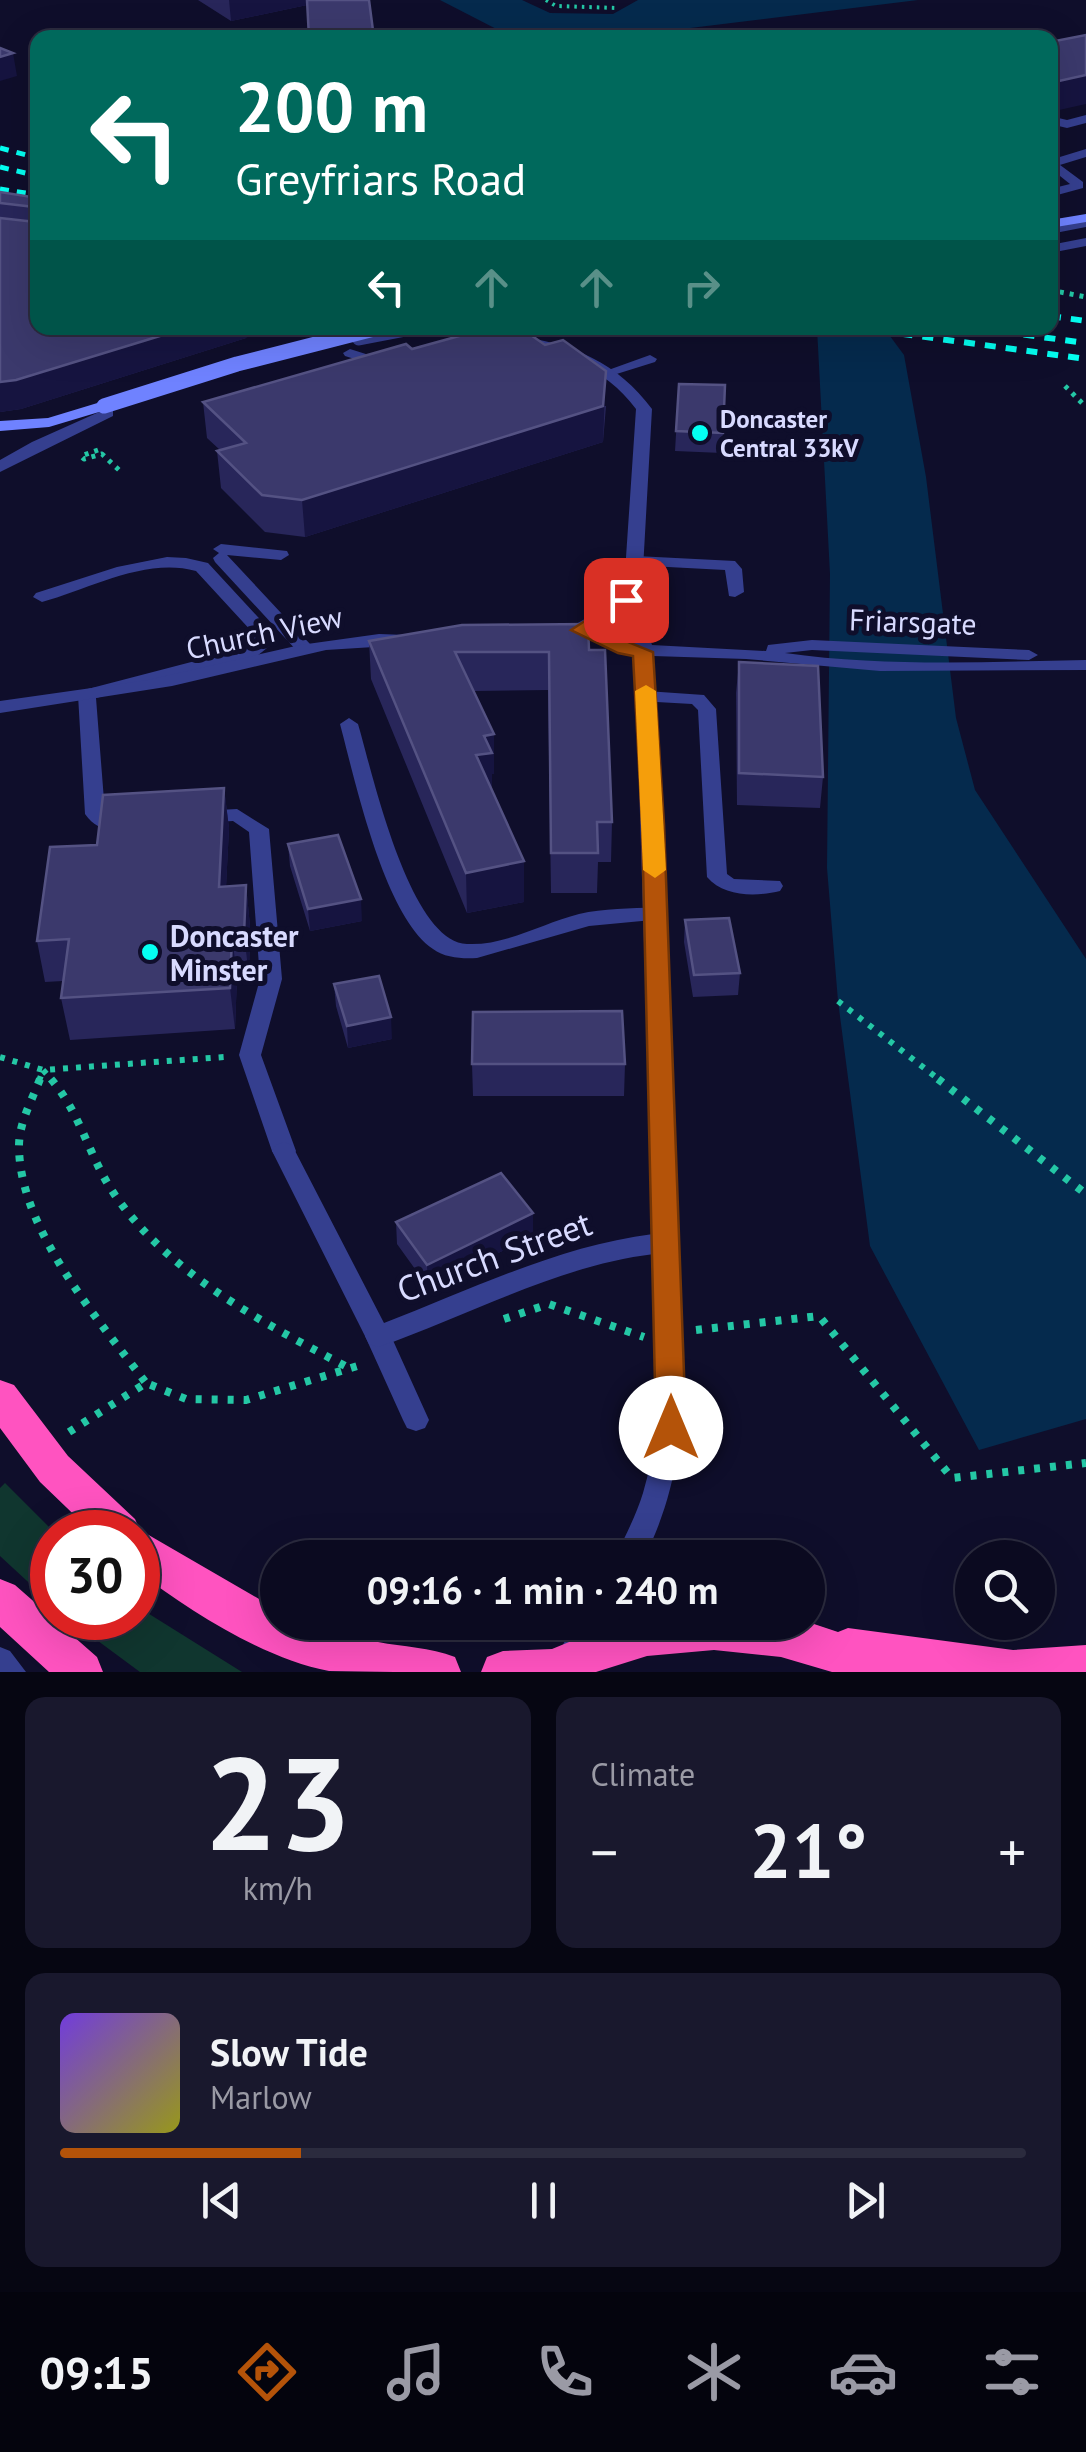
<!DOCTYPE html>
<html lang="en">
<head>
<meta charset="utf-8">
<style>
	:root { --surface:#0b0a20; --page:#19182d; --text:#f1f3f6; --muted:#9a9aa5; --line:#2b2b3e; --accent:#b45309 }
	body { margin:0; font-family:"PT Sans",sans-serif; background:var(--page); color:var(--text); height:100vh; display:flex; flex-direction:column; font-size:38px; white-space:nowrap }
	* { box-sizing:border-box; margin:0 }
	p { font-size:32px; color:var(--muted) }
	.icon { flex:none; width:55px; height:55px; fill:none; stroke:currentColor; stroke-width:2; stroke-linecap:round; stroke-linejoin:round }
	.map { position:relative; height:1672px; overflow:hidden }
	.sheet { display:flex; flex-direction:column; gap:25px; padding:25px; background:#060612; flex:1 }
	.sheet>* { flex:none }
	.banner { position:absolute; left:30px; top:30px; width:1028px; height:305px; border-radius:20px; box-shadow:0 10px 40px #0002,0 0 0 2px var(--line); background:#00695c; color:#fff; overflow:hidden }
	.fabs { position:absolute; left:955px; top:1540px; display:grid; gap:20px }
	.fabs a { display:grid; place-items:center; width:100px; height:100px; border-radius:50%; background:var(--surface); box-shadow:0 10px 40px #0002,0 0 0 2px var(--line); font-size:50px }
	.speed { position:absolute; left:30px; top:1510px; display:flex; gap:20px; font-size:50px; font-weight:700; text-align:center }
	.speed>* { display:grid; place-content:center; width:130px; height:130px; border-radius:50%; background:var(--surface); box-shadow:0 10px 40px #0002,0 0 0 2px var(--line); line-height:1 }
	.speed .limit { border:15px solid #d22; background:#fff; color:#111 }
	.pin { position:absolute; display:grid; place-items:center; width:85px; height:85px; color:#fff; margin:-42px; border-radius:20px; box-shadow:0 5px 15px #0006 }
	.me { position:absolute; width:110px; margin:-55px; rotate:0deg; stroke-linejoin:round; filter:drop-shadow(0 0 8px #0008) }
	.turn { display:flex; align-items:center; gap:35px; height:210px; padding:0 40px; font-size:45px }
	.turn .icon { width:130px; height:130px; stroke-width:2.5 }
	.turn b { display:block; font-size:70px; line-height:85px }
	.lanes { display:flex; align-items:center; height:95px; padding:0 40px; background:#0003; justify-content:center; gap:50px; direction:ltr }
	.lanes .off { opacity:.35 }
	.big { font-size:75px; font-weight:800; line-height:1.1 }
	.sheet .widget { flex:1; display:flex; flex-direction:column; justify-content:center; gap:15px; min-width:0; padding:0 35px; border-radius:20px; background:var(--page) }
	.sheet .dial { align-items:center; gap:0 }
	.dial b { font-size:130px; line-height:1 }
	.song { display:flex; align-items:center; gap:30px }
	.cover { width:120px; height:120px; border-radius:15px; background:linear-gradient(135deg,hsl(260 70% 55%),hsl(60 70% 35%)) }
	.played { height:10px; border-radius:5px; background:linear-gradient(90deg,var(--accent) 25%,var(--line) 25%) }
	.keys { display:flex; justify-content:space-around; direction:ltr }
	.heat { display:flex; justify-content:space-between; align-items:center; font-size:55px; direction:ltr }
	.sheet .tiles { flex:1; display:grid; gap:25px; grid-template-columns:1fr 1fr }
	.widget:last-child { grid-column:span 2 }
	.trip { position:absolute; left:260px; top:1540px; width:565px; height:100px; border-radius:50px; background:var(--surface); box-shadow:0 10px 40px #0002,0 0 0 2px var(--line); font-weight:800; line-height:100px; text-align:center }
	.menu { display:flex; height:160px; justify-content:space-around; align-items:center; background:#04040d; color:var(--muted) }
	.menu .icon { width:70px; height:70px }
	.menu .active { color:var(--accent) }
	.menu b { font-size:45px; color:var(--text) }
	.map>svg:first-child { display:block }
	.green { fill:#10362f }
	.water { fill:#052a4d }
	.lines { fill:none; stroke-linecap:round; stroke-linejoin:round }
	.path-far3 { stroke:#24c7a5; stroke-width:4; stroke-dasharray:2.5 5; stroke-linecap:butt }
	.path-far2 { stroke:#24c7a5; stroke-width:5; stroke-dasharray:4 6; stroke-linecap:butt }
	.path-far1 { stroke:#24c7a5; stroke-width:6; stroke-dasharray:5 8; stroke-linecap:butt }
	.path { stroke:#24c7a5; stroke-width:8; stroke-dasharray:6 10; stroke-linecap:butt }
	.lane { fill:#353f8f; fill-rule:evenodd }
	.street { fill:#353f8f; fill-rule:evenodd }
	.secondary { fill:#6f82ff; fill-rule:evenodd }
	.highway { fill:#ff53c0; fill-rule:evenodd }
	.rail-far1 { stroke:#04fff2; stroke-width:5; stroke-dasharray:9 8; stroke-linecap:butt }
	.rail { stroke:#04fff2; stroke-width:6; stroke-dasharray:11 10; stroke-linecap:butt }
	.street-bridge { stroke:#353f8f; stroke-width:15 }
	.secondary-bridge { stroke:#6f82ff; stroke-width:15 }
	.wall { fill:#28265a }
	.shaded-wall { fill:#161440 }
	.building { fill:#3b396c; stroke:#545283; stroke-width:2.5 }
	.route { fill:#b45309; stroke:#753606; stroke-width:2.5 }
	.slow { fill:#f59e0b }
	.poi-dot { fill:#04fff2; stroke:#0f0e2b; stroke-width:4 }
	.labels { text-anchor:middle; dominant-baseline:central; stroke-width:10; stroke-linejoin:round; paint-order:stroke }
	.far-poi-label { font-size:25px; font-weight:bold; fill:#d8daff; stroke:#0f0e2b; text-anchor:start }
	.street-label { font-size:30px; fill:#d8daff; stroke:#0f0e2b }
	.poi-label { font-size:30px; font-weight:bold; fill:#d8daff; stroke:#0f0e2b; text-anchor:start }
	.near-street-label { font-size:35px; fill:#d8daff; stroke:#0f0e2b }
</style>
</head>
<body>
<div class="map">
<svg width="1086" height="1672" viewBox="0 0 1086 1672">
	<rect width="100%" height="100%" fill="#0f0e2b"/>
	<!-- green -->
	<path class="green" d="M 5,1483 L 54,1532 L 52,1604 L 0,1556 L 0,1488 Z
		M 138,1607 L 242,1672 L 140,1672 L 67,1618 L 138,1618 Z"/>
	<!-- water -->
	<path class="water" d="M 440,0 L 522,0 L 550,13 L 613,14 L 638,0 L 918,0 L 641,34 L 638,37 L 512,37 Z
		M 817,328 L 884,328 L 904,355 L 926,477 L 956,718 L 975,790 L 1086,959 L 1086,1419 L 979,1450 L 870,1246 L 838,1001 L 827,868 L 830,574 Z"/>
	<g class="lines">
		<!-- path-far3 -->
		<path class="path-far3" d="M 546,0 L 556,6 L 616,8"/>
		<!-- path-far2 -->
		<path class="path-far2" d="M 1050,290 L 1086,297
			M 1065,386 L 1086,407
			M 98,450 L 81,456 L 84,459 L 102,454 L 119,470"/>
		<!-- path-far1 -->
		<path class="path-far1" d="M 838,1001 L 941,1081
			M 0,1057 L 43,1070 L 224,1057
			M 43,1070 L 53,1081
			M 39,1081 L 43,1070"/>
		<!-- path -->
		<path class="path" d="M 40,1079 C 32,1100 19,1123 19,1146 C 19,1229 98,1319 146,1383
			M 51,1079 C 82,1115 89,1159 117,1198 C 172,1276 267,1325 349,1368
			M 938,1079 L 1086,1194
			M 504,1319 L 549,1304 L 644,1337
			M 696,1330 L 819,1316 L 952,1478 L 1086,1463
			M 69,1432 L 146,1383 L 186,1399 L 246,1400 L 364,1364"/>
		<!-- lane -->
		<path class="lane" d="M 1086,115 L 1086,123 L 1067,128 L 1050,124 L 1050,116 L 1067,120 Z
			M 1052,159 L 1083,182 L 1083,188 L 1050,197 L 1050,189 L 1070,184 L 1050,168 Z
			M 1086,238 L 1086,246 L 1050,253 L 1050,245 Z
			M 302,328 L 317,328 L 319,330 L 312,334 Z
			M 459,328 L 474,328 L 501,341 L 494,345 L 460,332 Z
			M 650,355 L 657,359 L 655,362 L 607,377 L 600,373 Z
			M 221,544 L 287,551 L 289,555 L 281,560 L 227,555 L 310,644 L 313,648 L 310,652 L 298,652 L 215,562 L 213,558 L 219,553 L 213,549 Z
			M 636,556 L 735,561 L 742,569 L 744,592 L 735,597 L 729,596 L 725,570 L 630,565 L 630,557 Z
			M 167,557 L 186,558 L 208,563 L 269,629 L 272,644 L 257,656 L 96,698 L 105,813 L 109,817 L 127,815 L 137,821 L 134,825 C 112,831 99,833 85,814 L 78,695 L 80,691 L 245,648 L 254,642 L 254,634 L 196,571 C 145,557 90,589 42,602 L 33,597 L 36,593 L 117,567 Z
			M 646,691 L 704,695 L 716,709 L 727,874 L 734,879 L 780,881 L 783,886 L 780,891 C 756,897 724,897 707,877 L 698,710 L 692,704 L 639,701 L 637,697 L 639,693 Z
			M 349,718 L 358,724 C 372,771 409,942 467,944 C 505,946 543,923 579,914 C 604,908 630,909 656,907 L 663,909 L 666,914 L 663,919 L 589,926 L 477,958 C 463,959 445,958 433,949 C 384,916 355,780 340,724 Z
			M 237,809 L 269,829 L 282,979 L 261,1055 L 296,1151 L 292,1157 L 284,1160 L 276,1157 L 272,1151 L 239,1055 L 260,979 L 249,832 L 233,821 L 200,823 L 190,817 L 200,811 Z
			M 378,1325 L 387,1328 L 391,1336 L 429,1420 L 425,1428 L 416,1431 L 407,1428 L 403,1420 L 365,1336 L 369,1328 Z
			M 0,1647 L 10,1651 L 26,1672 L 0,1672 Z"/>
		<!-- street -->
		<path class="street" d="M 1086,149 L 1086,157 L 1050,168 L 1050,160 Z
			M 1086,219 L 1086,227 L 1050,234 L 1050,226 Z
			M 516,336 C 572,343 618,363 652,409 L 642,587 L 626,608 L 649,636 L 652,645 L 766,651 L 768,645 L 812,640 L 1029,650 L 1038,655 L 1029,660 L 812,650 L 785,653 C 884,667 986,662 1086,660 L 1086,670 L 880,671 L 746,659 L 653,656 L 684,1373 C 683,1439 674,1499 644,1558 L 615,1558 C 625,1536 636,1516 643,1493 C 666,1416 657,1333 654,1254 C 556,1266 471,1315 378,1347 L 369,1344 L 272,1151 L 276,1145 L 284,1142 L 292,1145 L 384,1323 C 473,1289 558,1246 653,1234 L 635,654 L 578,635 L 564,641 L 555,636 L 611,604 L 624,587 L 636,409 C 604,366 561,353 511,343 L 511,337 ZM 615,616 L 634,641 L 634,643 L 592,628 Z
			M 350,349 L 391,362 L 393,365 L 386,369 L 345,356 L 343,353 Z
			M 108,408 L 113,410 L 113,416 L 0,472 L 0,460 L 32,442 Z
			M 379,634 L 406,635 L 415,640 L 406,645 L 326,650 L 172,686 L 0,713 L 0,701 L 148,680 L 300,645 Z
			M 575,1622 L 605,1622 L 581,1668 L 571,1672 L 561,1668 L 556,1658 Z"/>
		<!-- secondary -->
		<path class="secondary" d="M 1086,214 L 1086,222 L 1050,228 L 1050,220 Z
			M 104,401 L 109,403 L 109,409 L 49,427 L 0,431 L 0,421 L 48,418 Z"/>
		<!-- highway -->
		<path class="highway" d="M 0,1380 L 14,1385 L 68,1456 L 135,1519 L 140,1530 L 278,1610 L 278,1622 C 312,1622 343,1635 378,1642 C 403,1647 430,1647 455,1657 L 461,1672 C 421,1672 368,1672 329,1671 C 264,1659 190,1611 138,1572 L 138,1532 L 92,1532 L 40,1482 L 0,1428 Z
			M 0,1579 L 15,1585 L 97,1657 L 103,1672 L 49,1672 L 0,1627 Z
			M 618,1622 L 808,1622 L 838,1632 L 848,1628 L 1013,1650 L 1086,1645 L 1086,1672 L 832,1672 L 781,1657 L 714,1650 L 647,1656 L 596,1672 L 481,1672 L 487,1657 L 503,1651 L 552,1649 Z"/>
		<!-- rail-far1 -->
		<path class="rail-far1" d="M 0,148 L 38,158
			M 0,167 L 38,176
			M 0,189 L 38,195"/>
		<!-- rail -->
		<path class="rail" d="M 1050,316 L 1086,321
			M 860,328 L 1086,359
			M 982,329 L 1086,343"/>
		<!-- street-bridge -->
		<path class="street-bridge" d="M 359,338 L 411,328"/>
		<!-- secondary-bridge -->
		<path class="secondary-bridge" d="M 104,406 L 237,364 L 378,328"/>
	</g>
	<!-- wall -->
	<path class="wall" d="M 198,0 L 369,0 L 307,5 L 231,21 Z
		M 0,192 L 38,198 L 246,338 L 21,409 L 0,412 Z
		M 679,384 L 725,385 L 722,453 L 675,451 Z
		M 203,402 L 606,406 L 603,442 L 305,537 L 265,532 L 221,488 L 217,451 L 220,450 L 207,438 Z
		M 369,641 L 589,650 L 612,822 L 611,862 L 598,862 L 597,893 L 551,893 L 548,690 L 473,691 L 494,734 L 494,774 L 492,774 L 492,791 L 524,861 L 524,902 L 467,913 L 371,679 Z
		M 739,662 L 823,777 L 820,808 L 737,805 L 736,693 Z
		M 224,788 L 229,828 L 226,887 L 246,885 L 250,926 L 249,976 L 237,977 L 235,1029 L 70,1040 L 61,998 L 63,981 L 45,982 L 37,941 Z
		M 288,844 L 362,921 L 310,931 L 290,866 Z
		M 685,920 L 740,973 L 738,995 L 693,997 L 684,942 Z
		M 334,984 L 392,1039 L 348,1048 L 336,1006 Z
		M 472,1064 L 625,1064 L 624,1096 L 473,1096 Z
		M 533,1213 L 533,1236 L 428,1287 L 397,1244 L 396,1222 Z"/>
	<!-- shaded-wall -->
	<path class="shaded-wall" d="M 229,0 L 307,0 L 307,5 L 231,21 Z
		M 13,53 L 17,76 L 0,81 L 0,57 Z
		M 1086,75 L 1086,104 L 1050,112 L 1050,83 Z
		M 186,328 L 264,328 L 246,338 L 21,409 L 0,412 L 0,382 Z
		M 606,371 L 603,442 L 305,537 L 302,500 Z
		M 494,734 L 494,774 L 492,774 L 492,792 L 476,755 L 484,736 Z
		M 224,788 L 229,828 L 224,928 L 219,887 Z
		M 524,861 L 524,902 L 467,913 L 466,873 Z
		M 246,885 L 250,926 L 249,976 L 244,935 Z
		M 361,899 L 362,921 L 310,931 L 308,909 Z
		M 232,936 L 237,977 L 235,1029 L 230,988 Z
		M 391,1017 L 392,1039 L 348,1048 L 347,1026 Z
		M 533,1213 L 533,1236 L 428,1287 L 427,1265 Z"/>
	<!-- building -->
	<path class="building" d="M 307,0 L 369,0 L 374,38 L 309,38 Z
		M 1086,35 L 1086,75 L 1050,83 L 1050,42 Z
		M 0,48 L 13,53 L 0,57 Z
		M 0,192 L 38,198 L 38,328 L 186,328 L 16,380 L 0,382 L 0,218 L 36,222 L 34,207 L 0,203 Z
		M 488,328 L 521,328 L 545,345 L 563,340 L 606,371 L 603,406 L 302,500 L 262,495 L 217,451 L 246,443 L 203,402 L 406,344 L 412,349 Z
		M 679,384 L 725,385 L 723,433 L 676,431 Z
		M 588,624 L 589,650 L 605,650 L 612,822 L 597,822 L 598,853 L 551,853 L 549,652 L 455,652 L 494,734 L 484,736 L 492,753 L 476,755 L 524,861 L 466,873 L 369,641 L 462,625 Z
		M 739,662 L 818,666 L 823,777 L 739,773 Z
		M 224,788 L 219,887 L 246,885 L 244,935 L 232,936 L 230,988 L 61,998 L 69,939 L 37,941 L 50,847 L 97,845 L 103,795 Z
		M 338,835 L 361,899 L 308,909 L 288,844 Z
		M 729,918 L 740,973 L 694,975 L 685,920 Z
		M 379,976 L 391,1017 L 347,1026 L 334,984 Z
		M 622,1011 L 625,1064 L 472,1064 L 473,1012 Z
		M 501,1173 L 533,1213 L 427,1265 L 396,1222 Z"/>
	<!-- route -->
	<path class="route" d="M 626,594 L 633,595 L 633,604 L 596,629 L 653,652 L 664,824 L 686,1428 L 682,1438 L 671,1441 L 660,1438 L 656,1428 L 642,824 L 633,656 L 618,653 L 571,630 Z"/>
	<!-- slow -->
	<path class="slow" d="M 646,685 L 656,691 L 666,870 L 655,878 L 643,870 L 635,691 Z"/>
	<!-- markers -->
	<g class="poi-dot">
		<circle cx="700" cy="433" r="10"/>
		<circle cx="150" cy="952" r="10"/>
	</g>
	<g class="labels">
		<!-- far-poi labels -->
		<g class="far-poi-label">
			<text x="720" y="419">Doncaster<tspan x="720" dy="29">Central 33kV</tspan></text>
		</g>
		<!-- street labels -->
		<g class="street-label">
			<text transform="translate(913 621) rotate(2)">Friarsgate</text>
			<text transform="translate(264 632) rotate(-12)">Church View</text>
		</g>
		<!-- poi labels -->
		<g class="poi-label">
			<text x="170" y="935">Doncaster<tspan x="170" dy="34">Minster</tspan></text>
		</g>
		<!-- near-street labels -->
		<g class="near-street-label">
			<text transform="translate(494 1256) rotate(-20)">Church Street</text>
		</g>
	</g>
</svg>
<div class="fabs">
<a><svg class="icon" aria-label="search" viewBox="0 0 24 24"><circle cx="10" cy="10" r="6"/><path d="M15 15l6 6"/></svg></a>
</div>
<div class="speed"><div class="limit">30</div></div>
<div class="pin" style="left:626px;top:600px;background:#d93025"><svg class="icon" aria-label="arrive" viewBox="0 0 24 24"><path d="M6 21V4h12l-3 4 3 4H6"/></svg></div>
<svg class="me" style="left:671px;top:1428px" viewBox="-20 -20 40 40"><circle r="19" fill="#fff"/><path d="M0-13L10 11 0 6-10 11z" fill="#b45309"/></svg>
<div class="trip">09:16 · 1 min · 240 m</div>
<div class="banner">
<div class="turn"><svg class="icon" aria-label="left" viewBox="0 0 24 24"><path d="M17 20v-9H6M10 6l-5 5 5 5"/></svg><div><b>200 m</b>Greyfriars Road</div></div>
<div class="lanes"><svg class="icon" aria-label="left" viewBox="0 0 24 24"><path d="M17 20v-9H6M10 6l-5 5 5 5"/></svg><svg class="icon off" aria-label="ahead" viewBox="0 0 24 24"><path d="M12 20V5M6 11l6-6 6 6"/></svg><svg class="icon off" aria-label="ahead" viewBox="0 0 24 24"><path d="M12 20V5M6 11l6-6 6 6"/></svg><svg class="icon off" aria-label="right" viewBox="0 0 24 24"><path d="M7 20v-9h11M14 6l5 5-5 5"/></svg></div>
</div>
</div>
<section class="sheet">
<div class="tiles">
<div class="widget dial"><b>23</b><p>km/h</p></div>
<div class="widget"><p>Climate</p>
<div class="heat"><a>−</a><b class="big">21°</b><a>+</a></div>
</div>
<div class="widget">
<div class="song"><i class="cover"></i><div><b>Slow Tide</b><p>Marlow</p></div></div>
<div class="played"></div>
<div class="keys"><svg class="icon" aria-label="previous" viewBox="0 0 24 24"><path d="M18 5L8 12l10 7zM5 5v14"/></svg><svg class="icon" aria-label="pause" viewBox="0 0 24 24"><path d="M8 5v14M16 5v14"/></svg><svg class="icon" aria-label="next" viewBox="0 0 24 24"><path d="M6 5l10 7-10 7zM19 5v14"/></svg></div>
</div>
</div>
</section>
<nav class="menu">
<b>09:15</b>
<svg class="icon active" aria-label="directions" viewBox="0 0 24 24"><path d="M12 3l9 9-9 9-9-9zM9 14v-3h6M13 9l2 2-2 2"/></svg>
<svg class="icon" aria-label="music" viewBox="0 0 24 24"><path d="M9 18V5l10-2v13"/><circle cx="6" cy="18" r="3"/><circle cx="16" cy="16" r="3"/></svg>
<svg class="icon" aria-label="phone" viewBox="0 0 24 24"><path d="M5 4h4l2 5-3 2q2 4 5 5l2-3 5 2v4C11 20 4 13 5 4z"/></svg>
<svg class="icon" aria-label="climate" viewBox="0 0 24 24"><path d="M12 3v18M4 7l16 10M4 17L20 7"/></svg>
<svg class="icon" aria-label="car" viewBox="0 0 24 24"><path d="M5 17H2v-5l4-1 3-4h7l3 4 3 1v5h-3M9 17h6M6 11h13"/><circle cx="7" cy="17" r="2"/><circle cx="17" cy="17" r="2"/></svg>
<svg class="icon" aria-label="filters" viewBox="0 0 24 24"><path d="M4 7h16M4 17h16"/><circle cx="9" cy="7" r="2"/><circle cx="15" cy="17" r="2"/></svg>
</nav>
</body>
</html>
